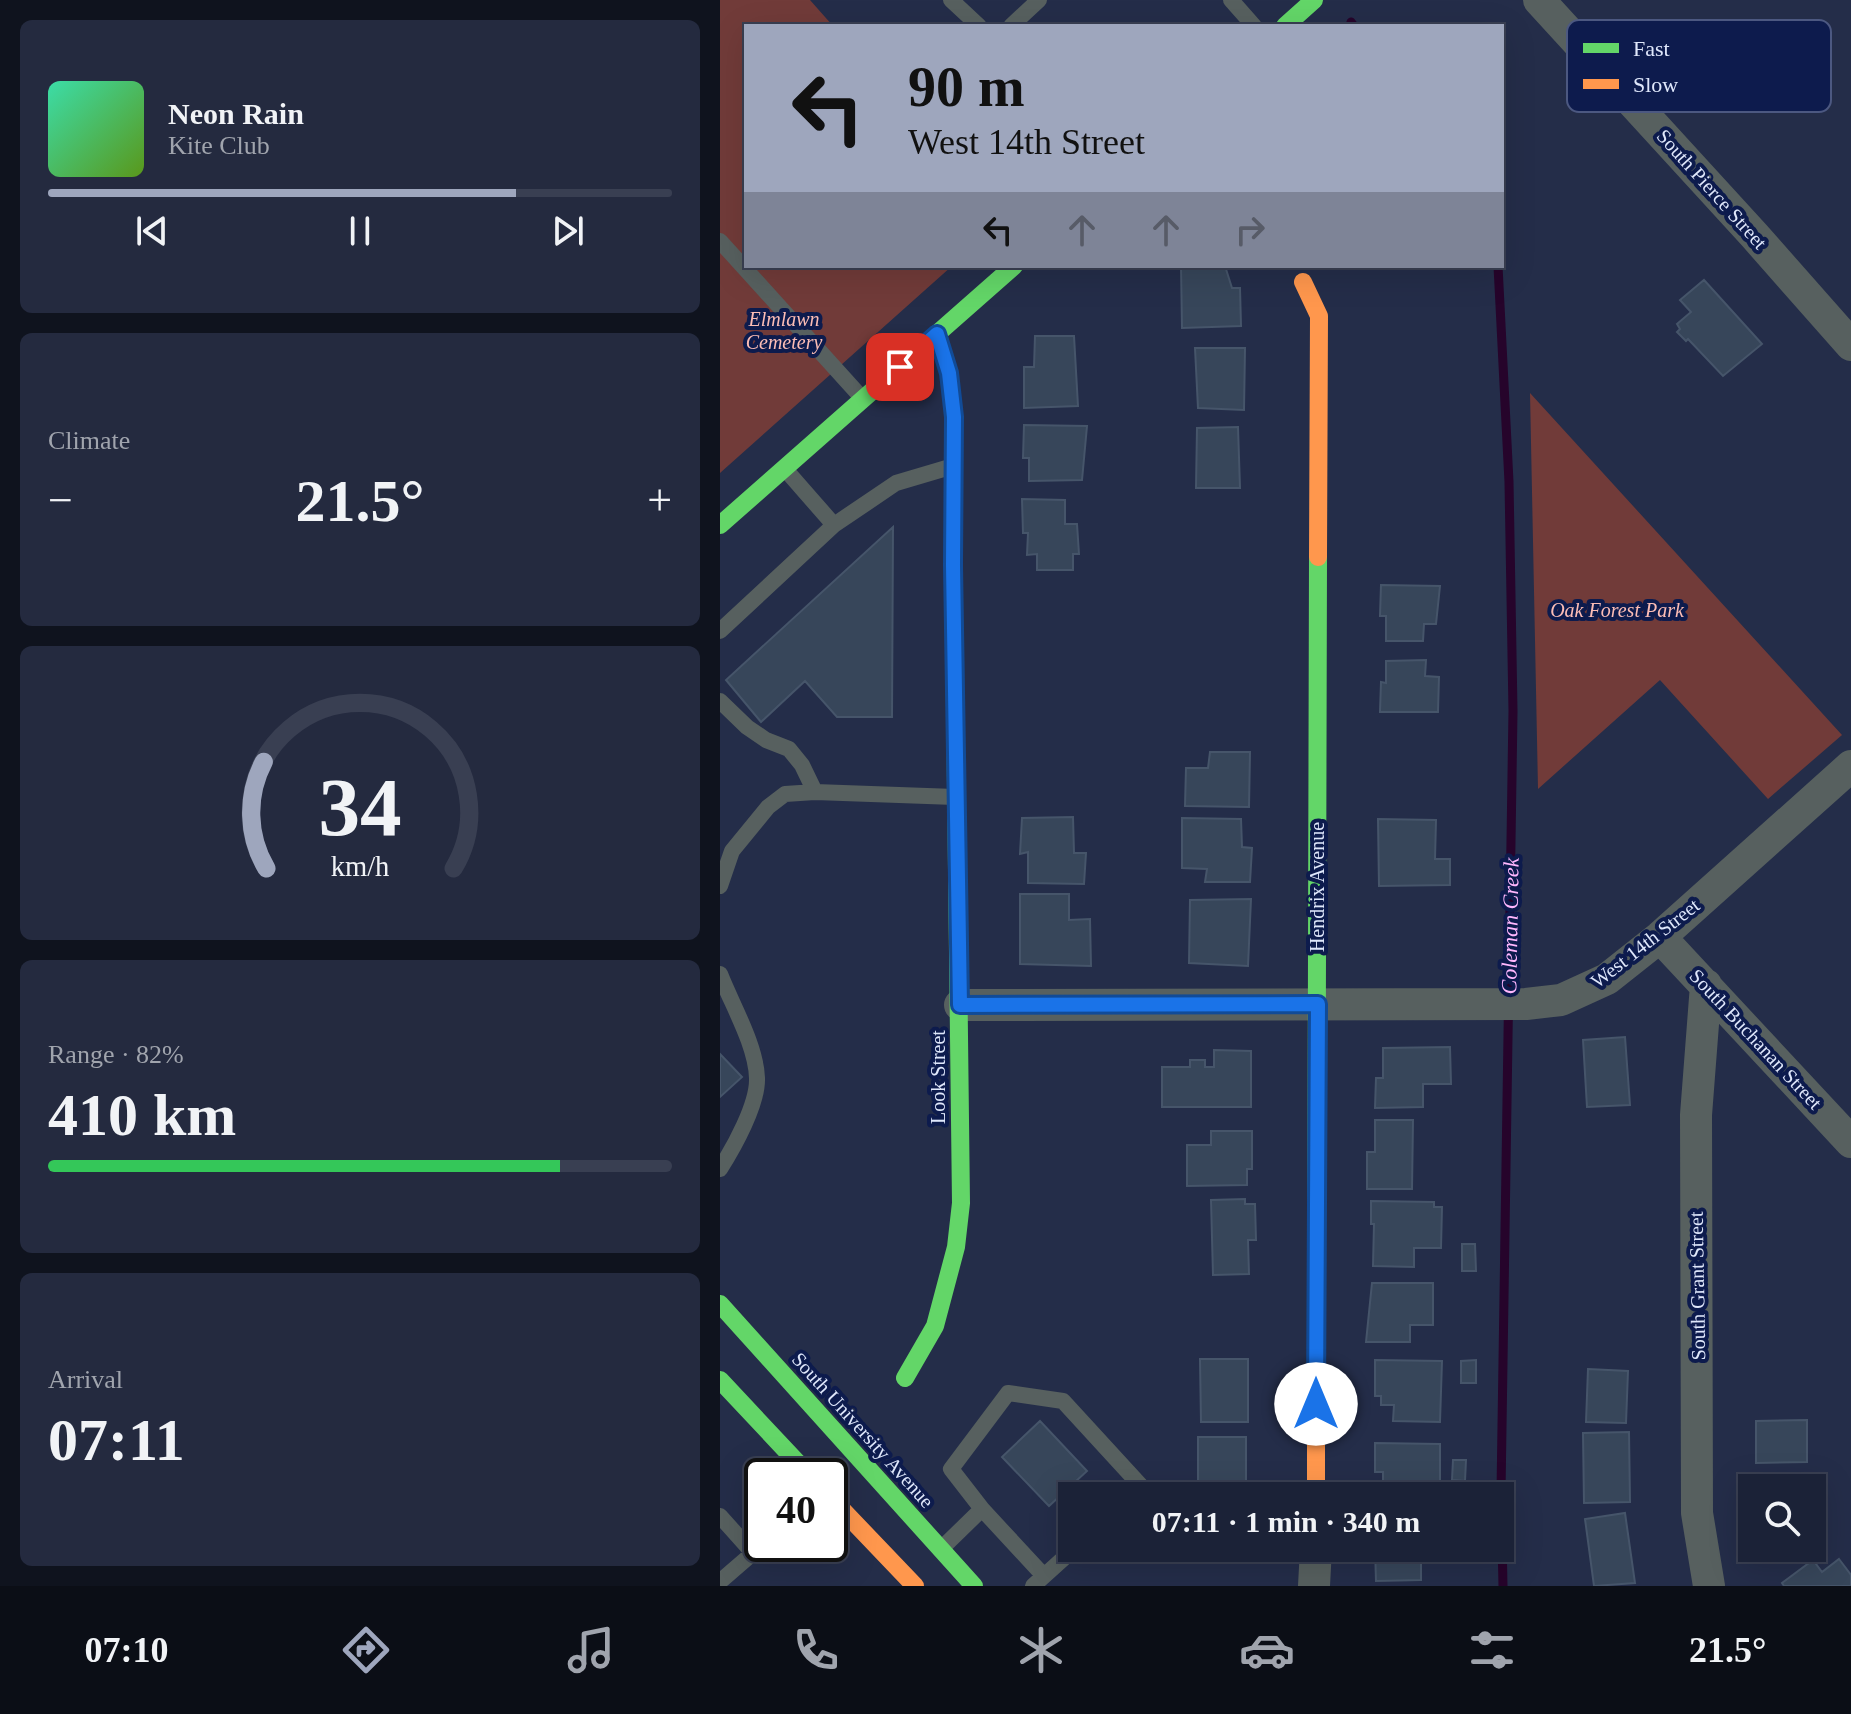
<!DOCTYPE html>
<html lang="en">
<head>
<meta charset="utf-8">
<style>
	:root { --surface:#1b2237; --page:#242a3f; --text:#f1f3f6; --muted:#a0a4ad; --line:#393f52; --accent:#9ea6bd }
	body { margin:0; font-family:"Times New Roman",serif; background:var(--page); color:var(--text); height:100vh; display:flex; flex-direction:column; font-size:30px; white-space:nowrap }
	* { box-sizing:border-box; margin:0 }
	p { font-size:26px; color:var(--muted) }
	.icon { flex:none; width:44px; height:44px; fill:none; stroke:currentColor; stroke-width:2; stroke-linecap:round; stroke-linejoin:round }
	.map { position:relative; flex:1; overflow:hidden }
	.side { display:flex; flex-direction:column; gap:20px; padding:20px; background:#0f131e; width:720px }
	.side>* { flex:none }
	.banner { position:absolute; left:24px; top:24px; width:760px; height:244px; border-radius:0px; box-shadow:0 8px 32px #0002,0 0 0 2px var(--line); background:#9ea6bd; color:#111; overflow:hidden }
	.fabs { position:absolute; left:1018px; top:1474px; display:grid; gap:16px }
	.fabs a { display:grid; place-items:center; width:88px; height:88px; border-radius:0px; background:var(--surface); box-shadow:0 8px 32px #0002,0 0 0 2px var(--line); font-size:40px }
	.speed { position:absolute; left:24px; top:1458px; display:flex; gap:16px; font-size:40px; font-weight:700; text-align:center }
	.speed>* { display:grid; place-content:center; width:104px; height:104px; border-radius:50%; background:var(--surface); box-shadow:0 8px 32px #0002,0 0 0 2px var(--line); line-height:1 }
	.speed .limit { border:4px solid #111; border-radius:12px; background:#fff; color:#111 }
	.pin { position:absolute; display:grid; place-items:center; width:68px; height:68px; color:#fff; margin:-34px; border-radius:16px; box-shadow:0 4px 12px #0006 }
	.me { position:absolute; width:88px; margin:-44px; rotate:0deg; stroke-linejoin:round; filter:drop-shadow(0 0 6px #0008) }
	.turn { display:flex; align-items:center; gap:28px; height:168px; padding:0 32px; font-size:36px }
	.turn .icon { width:104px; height:104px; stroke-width:2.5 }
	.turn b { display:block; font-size:56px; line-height:68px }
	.lanes { display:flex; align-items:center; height:76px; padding:0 32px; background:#0003; justify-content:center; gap:40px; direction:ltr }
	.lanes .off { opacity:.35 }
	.big { font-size:60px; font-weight:700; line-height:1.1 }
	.side .widget { flex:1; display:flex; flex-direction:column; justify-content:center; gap:12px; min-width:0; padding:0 28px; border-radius:12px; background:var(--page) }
	.side .dial { align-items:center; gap:0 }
	.dial svg { height:208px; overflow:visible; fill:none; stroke:var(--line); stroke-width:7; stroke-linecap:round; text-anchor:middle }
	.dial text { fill:var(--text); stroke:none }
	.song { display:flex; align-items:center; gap:24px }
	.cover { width:96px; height:96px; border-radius:12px; background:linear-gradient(135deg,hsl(160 70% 55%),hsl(90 70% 35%)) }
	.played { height:8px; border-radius:4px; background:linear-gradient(90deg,var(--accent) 75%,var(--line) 75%) }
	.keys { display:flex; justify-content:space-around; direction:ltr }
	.heat { display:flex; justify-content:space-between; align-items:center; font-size:44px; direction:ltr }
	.charge { height:12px; border-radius:6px; background:linear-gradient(90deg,#34c759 82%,var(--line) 0) }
	.trip { position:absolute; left:338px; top:1482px; width:456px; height:80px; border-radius:0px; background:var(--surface); box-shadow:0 8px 32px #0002,0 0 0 2px var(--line); font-weight:700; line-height:80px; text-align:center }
	.dock { display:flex; height:128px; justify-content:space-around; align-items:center; background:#0b0e16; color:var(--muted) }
	.dock .icon { width:56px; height:56px }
	.dock .active { color:var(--accent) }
	.dock b { font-size:36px; color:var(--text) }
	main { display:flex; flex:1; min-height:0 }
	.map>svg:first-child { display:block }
	.green { fill:#713b39 }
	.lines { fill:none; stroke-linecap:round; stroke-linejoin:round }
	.stream { stroke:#26042b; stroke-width:9 }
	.building { fill:#37465a; stroke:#46556a; stroke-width:2 }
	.lane { stroke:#57605f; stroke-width:16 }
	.street { stroke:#57605f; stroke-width:32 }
	.fast { stroke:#63d668; stroke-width:18 }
	.slow { stroke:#ff974d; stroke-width:18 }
	.route-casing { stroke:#114b97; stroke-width:20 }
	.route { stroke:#1a73e8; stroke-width:14 }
	.labels { text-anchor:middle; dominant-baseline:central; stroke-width:8; stroke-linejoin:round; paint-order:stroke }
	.street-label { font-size:20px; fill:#dfe7fb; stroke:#0d1b4d }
	.park-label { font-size:20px; font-style:italic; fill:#fcbdb5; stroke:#0d1b4d }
	.water-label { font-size:22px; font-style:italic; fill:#ffb7fe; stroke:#0d1b4d }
	.key { fill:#0d1b4d; stroke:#4c5881; stroke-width:2 }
	.key-label { font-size:22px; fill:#dfe7fb }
</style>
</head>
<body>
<main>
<section class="side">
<div class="widget">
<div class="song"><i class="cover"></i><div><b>Neon Rain</b><p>Kite Club</p></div></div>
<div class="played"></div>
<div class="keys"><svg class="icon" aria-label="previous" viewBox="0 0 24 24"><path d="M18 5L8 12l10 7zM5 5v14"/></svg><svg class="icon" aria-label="pause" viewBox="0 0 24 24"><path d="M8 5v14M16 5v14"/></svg><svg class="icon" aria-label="next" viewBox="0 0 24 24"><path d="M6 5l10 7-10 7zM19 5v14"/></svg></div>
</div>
<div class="widget"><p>Climate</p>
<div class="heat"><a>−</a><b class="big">21.5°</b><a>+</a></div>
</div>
<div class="widget dial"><svg viewBox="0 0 100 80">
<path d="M14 69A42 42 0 1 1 86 69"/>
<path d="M14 69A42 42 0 0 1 13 28" stroke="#9ea6bd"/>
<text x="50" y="56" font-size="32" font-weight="700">34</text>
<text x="50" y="72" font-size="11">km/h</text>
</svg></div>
<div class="widget"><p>Range · 82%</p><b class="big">410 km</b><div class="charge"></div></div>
<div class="widget"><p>Arrival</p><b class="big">07:11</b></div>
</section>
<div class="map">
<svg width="1131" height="1586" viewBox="0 0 1131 1586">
	<rect width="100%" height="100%" fill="#242d49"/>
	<!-- green -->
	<path class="green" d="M 0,0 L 90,0 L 113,26 L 26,26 L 26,266 L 232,266 L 0,473 Z
		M 810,393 L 1122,735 L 1048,799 L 940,680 L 818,789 Z"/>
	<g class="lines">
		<!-- stream -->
		<path class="stream" d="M 631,22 L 634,26
			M 778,266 L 789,482 L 793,711 L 781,1492 L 783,1586"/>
	</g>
	<!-- building -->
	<path class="building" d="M 461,266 L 505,266 L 512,288 L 520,288 L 521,326 L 462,328 Z
		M 984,280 L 1042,344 L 1003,376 L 968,339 L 966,341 L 957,332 L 960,329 L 957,324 L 971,312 L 960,300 Z
		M 315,336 L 354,336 L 358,406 L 304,408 L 304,367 L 314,367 Z
		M 475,348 L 525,348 L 524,410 L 478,408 Z
		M 304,425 L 367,426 L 362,480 L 309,481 L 309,458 L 303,458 Z
		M 518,427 L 520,488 L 476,488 L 477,428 Z
		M 302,499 L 345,500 L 345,524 L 357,524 L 359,554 L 353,554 L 353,570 L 317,570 L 317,554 L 307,555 L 308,533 L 303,533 Z
		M 173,527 L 172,717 L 117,717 L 85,681 L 41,722 L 6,680 Z
		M 661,585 L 720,586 L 716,624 L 704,624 L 703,641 L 666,641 L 666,616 L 660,616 Z
		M 706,660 L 705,676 L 719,677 L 718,712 L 660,712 L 661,682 L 666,683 L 666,661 Z
		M 490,752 L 530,752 L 529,807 L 465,806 L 466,768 L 488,768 Z
		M 353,817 L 354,853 L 366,853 L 364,884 L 308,883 L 308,852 L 300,854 L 302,818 Z
		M 462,818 L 521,819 L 522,847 L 532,848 L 530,882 L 485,882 L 487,869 L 462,868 Z
		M 658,819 L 716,820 L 715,859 L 730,859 L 730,885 L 659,886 Z
		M 300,894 L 349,894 L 349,920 L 370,919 L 371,966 L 300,964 Z
		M 531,899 L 528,966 L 469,963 L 470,900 Z
		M 905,1037 L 910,1105 L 867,1107 L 863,1040 Z
		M 730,1047 L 731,1084 L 703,1084 L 703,1107 L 655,1108 L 656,1078 L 663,1078 L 663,1048 Z
		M 494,1050 L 531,1051 L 531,1107 L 442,1107 L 442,1067 L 470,1067 L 470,1060 L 485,1060 L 485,1067 L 494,1067 Z
		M 0,1054 L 22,1077 L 0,1097 Z
		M 655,1120 L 693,1120 L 692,1189 L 647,1189 L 647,1152 L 655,1152 Z
		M 491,1131 L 532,1131 L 532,1169 L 527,1169 L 527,1185 L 467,1186 L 467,1145 L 491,1145 Z
		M 525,1199 L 525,1204 L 535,1204 L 536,1240 L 528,1240 L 529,1274 L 493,1275 L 491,1200 Z
		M 651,1201 L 714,1202 L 714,1207 L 722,1207 L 721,1248 L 694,1248 L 694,1267 L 653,1266 L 654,1224 L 651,1224 Z
		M 742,1244 L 755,1244 L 756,1271 L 742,1271 Z
		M 652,1283 L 713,1283 L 713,1325 L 690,1325 L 690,1342 L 646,1342 Z
		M 480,1359 L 528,1359 L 528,1422 L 481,1422 Z
		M 655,1360 L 722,1361 L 720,1422 L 673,1421 L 674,1405 L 661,1405 L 661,1396 L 655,1396 Z
		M 756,1360 L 756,1383 L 741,1383 L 741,1361 Z
		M 868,1369 L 908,1371 L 906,1423 L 866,1422 Z
		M 1087,1420 L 1087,1462 L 1036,1463 L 1036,1421 Z
		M 320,1421 L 367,1471 L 329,1506 L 282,1457 Z
		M 909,1432 L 910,1502 L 864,1503 L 863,1433 Z
		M 478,1437 L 526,1437 L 526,1496 L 478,1496 Z
		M 655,1443 L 720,1444 L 720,1483 L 700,1482 L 699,1496 L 663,1496 L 663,1472 L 655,1472 Z
		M 733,1460 L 746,1460 L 745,1481 L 732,1480 Z
		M 1098,1480 L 1105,1520 L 1092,1523 L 1092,1488 L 1058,1488 Z
		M 905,1513 L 915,1583 L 874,1586 L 865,1519 Z
		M 655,1548 L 701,1548 L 701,1580 L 656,1581 Z
		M 1119,1559 L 1131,1575 L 1131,1586 L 1064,1586 L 1062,1583 L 1093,1560 L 1102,1572 Z"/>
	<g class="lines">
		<!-- lane -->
		<path class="lane" d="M 231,0 L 259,26
			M 511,0 L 534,26
			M 291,26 L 319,0
			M 0,241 L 142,398
			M 65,469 L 114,525
			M 0,631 L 114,525 L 176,483 L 230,467
			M 0,701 L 27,727 L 46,740 L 69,749 L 82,765 L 95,792
			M 0,886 L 12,851 L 48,807 L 65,794 L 95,792 L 235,797
			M 0,974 C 12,1005 36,1045 37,1078 C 38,1104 14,1147 0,1169
			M 0,1516 L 33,1553 L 42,1544
			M 223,1547 L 262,1509
			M 324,1576 L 262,1509 L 231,1469 L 288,1393 L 343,1401 L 421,1486 L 410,1496
			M 3,1579 L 33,1553
			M 313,1586 L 355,1548"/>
		<!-- street -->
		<path class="street" d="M 819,0 L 1034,235 L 1131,345
			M 940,937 L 1131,1142
			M 986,985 L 976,1115 L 977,1513 L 989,1586
			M 240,1005 L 806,1004 L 841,1000 L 887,979 L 940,937 L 1131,766
			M 594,1586 L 596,1548"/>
		<!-- fast -->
		<path class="fast" d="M 565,26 L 594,0
			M 0,525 L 294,266
			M 0,1304 L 254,1586
			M 596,1353 L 598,557
			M 185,1378 L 215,1326 L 236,1247 L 241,1203 L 233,536 L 234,417 L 229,373 L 217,334
			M 0,1380 L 90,1476"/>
		<!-- slow -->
		<path class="slow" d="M 583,282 L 599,316 L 598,557
			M 596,1496 L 596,1353
			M 110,1497 L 195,1586"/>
	</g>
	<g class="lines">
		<!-- route casing -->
		<g class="route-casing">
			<path id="route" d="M 180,367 L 217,334 L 229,373 L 234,417 L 233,565 L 240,1005 L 598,1004 L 596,1404"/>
		</g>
		<!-- route -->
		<use href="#route" class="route"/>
	</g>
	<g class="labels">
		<!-- street labels -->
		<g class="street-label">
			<text transform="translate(992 189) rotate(48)">South Pierce Street</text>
			<text transform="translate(597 887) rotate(-90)">Hendrix Avenue</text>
			<text transform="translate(925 943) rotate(-38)">West 14th Street</text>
			<text transform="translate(1036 1039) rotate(47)">South Buchanan Street</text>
			<text transform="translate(218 1077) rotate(-90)">Look Street</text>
			<text transform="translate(977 1286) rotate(-91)">South Grant Street</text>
			<text transform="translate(143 1430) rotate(48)">South University Avenue</text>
		</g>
		<!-- park labels -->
		<g class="park-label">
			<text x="64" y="319">Elmlawn<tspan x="64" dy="23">Cemetery</tspan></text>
			<text x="897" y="610">Oak Forest Park</text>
		</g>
		<!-- water labels -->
		<g class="water-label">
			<text transform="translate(790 926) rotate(-89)">Coleman Creek</text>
		</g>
	</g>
	<!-- legend -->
	<rect x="847" y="20" width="264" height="92" rx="12" class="key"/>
	<rect x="863" y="43" width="36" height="10" fill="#63d668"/>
	<rect x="863" y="79" width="36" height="10" fill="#ff974d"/>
	<g class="key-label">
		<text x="913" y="56">Fast</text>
		<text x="913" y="92">Slow</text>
	</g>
</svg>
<div class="fabs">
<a><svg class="icon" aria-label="search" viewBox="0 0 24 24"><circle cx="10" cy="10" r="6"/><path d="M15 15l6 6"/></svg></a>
</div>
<div class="speed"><div class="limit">40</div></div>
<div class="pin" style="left:180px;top:367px;background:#d93025"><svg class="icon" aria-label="arrive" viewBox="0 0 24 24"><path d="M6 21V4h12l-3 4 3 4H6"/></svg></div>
<svg class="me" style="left:596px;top:1404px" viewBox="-20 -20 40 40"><circle r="19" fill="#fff"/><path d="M0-13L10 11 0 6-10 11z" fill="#1a73e8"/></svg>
<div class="trip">07:11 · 1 min · 340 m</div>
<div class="banner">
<div class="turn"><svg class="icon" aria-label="left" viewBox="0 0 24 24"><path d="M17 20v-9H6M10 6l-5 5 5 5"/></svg><div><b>90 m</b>West 14th Street</div></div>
<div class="lanes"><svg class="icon" aria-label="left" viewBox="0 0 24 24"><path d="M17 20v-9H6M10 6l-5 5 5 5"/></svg><svg class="icon off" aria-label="ahead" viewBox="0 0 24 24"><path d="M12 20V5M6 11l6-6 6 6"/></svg><svg class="icon off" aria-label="ahead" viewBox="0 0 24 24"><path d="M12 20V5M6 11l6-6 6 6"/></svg><svg class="icon off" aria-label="right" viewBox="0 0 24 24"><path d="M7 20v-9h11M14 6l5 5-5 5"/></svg></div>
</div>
</div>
</main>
<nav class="dock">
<b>07:10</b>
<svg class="icon active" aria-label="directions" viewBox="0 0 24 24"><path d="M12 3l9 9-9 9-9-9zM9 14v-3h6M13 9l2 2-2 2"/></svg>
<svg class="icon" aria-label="music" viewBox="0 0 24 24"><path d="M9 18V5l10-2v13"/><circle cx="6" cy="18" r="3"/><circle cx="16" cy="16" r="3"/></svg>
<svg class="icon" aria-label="phone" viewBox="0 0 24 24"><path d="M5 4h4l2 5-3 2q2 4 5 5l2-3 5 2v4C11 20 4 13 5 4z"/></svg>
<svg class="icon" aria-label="climate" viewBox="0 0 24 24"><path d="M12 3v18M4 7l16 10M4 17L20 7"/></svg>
<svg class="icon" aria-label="car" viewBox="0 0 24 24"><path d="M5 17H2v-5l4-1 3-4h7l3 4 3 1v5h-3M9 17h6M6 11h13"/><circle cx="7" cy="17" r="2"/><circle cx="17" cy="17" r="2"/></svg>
<svg class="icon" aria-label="filters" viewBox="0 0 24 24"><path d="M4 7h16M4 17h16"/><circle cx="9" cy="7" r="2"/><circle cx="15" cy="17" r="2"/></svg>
<b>21.5°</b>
</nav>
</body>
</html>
